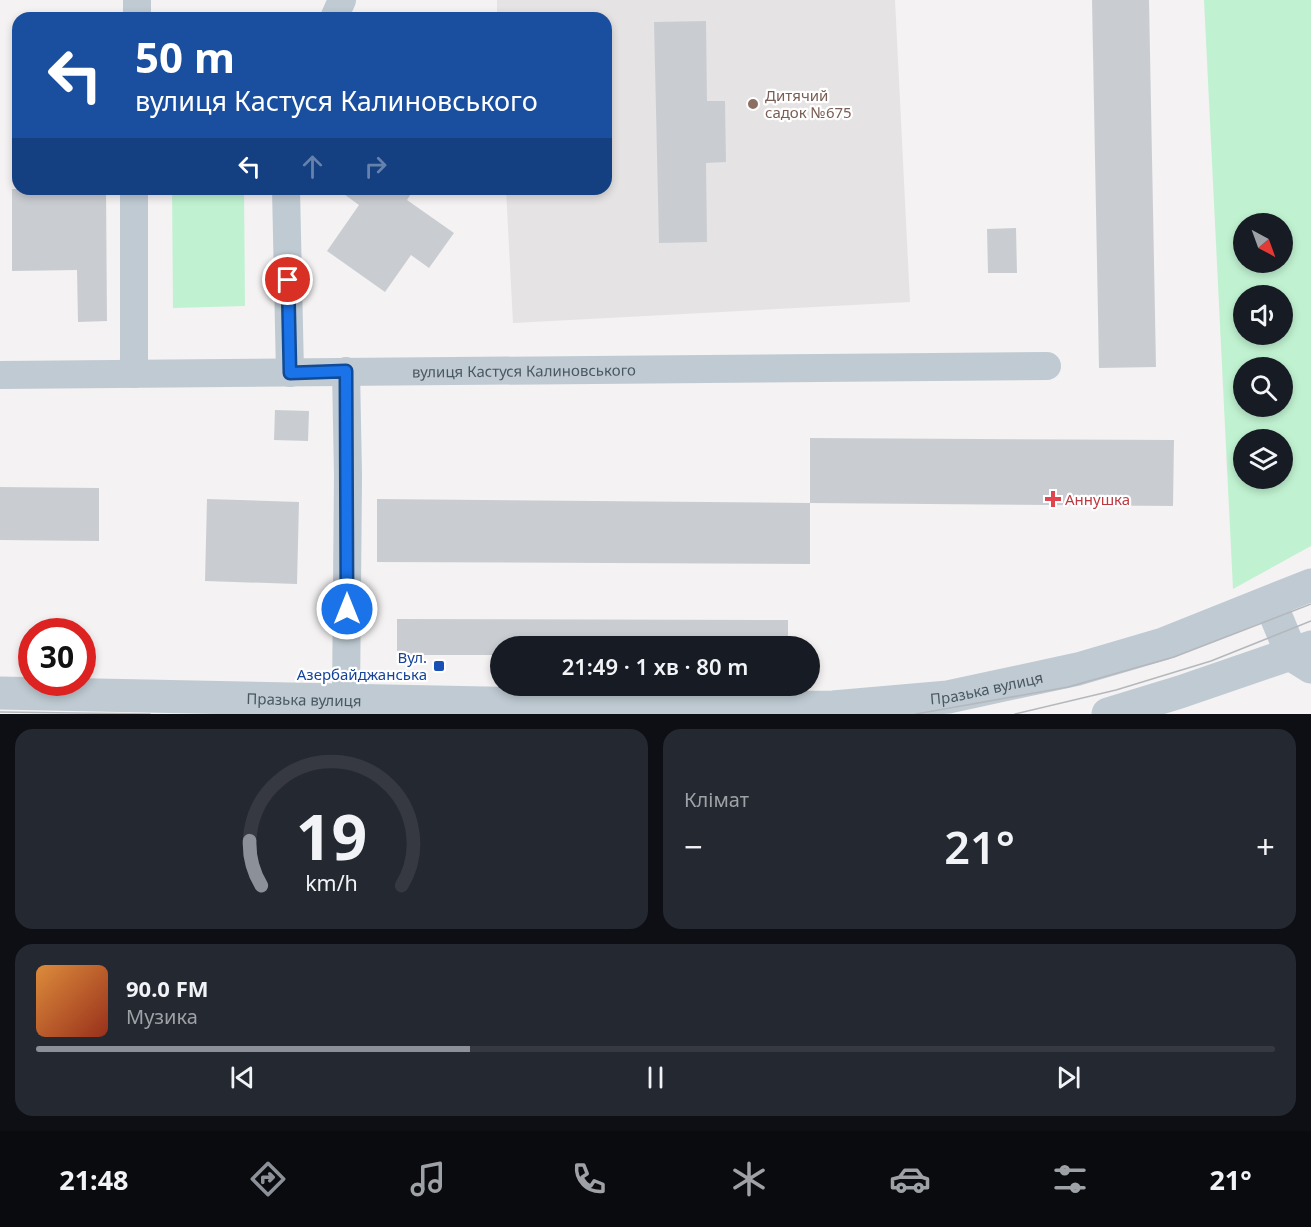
<!DOCTYPE html>
<html lang="uk">
<head>
<meta charset="utf-8">
<style>
	:root { --surface:#171b24; --page:#242831; --text:#f1f3f6; --muted:#9ea1a6; --line:#363941; --accent:#8c9099 }
	body { margin:0; font-family:"Noto Sans",sans-serif; background:var(--page); color:var(--text); height:100vh; display:flex; flex-direction:column; font-size:22px; white-space:nowrap }
	* { box-sizing:border-box; margin:0 }
	p { font-size:20px; color:var(--muted) }
	.icon { flex:none; width:33px; height:33px; fill:none; stroke:currentColor; stroke-width:2; stroke-linecap:round; stroke-linejoin:round }
	.map { position:relative; height:714px; overflow:hidden }
	.sheet { display:flex; flex-direction:column; gap:15px; padding:15px; background:#0d0f14; flex:1 }
	.sheet>* { flex:none }
	.top-card { position:absolute; left:12px; top:12px; width:600px; height:183px; border-radius:18px; box-shadow:0 3px 9px #0003; background:#1a4fa0; color:#fff; overflow:hidden }
	.needle { width:39px; rotate:139deg }
	.controls { position:absolute; left:1233px; top:213px; display:grid; gap:12px }
	.controls a { display:grid; place-items:center; width:60px; height:60px; border-radius:50%; background:var(--surface); box-shadow:0 3px 9px #0003; font-size:30px }
	.speed { position:absolute; left:18px; top:618px; display:flex; gap:12px; font-size:30px; font-weight:700; text-align:center }
	.speed>* { display:grid; place-content:center; width:78px; height:78px; border-radius:50%; background:var(--surface); box-shadow:0 3px 9px #0003; line-height:1 }
	.speed .limit { border:9px solid #d22; background:#fff; color:#111 }
	.pin { position:absolute; display:grid; place-items:center; width:51px; height:51px; color:#fff; margin:-26px; border:3px solid #fff; border-radius:50%; box-shadow:0 2px 6px #0007 }
	.me { position:absolute; width:66px; margin:-33px; rotate:0deg; stroke-linejoin:round; filter:drop-shadow(0 0 4px #0008) }
	.turn { display:flex; align-items:center; gap:21px; height:126px; padding:0 24px; font-size:27px }
	.turn .icon { width:78px; height:78px; stroke-width:2.5 }
	.turn b { display:block; font-size:42px; line-height:51px }
	.lanes { display:flex; align-items:center; height:57px; padding:0 24px; background:#0003; justify-content:center; gap:30px; direction:ltr }
	.lanes .off { opacity:.35 }
	.big { font-size:45px; font-weight:600; line-height:1.1 }
	.sheet .tile { flex:1; display:flex; flex-direction:column; justify-content:center; gap:9px; min-width:0; padding:0 21px; border-radius:18px; background:var(--page) }
	.sheet .dial { align-items:center; gap:0 }
	.dial svg { height:156px; overflow:visible; fill:none; stroke:var(--line); stroke-width:7; stroke-linecap:round; text-anchor:middle }
	.dial text { fill:var(--text); stroke:none }
	.song { display:flex; align-items:center; gap:18px }
	.cover { width:72px; height:72px; border-radius:9px; background:linear-gradient(135deg,hsl(30 70% 55%),hsl(10 70% 35%)) }
	.played { height:6px; border-radius:3px; background:linear-gradient(90deg,var(--accent) 35%,var(--line) 35%) }
	.keys { display:flex; justify-content:space-around; direction:ltr }
	.heat { display:flex; justify-content:space-between; align-items:center; font-size:33px; direction:ltr }
	.sheet .tiles { flex:1; display:grid; gap:15px; grid-template-columns:1fr 1fr }
	.tile:last-child { grid-column:span 2 }
	.trip { position:absolute; left:490px; top:636px; width:330px; height:60px; border-radius:30px; background:var(--surface); box-shadow:0 3px 9px #0003; font-weight:600; line-height:60px; text-align:center }
	.tab-bar { display:flex; height:96px; justify-content:space-around; align-items:center; background:#090b0e; color:var(--muted) }
	.tab-bar .icon { width:42px; height:42px }
	.tab-bar .active { color:var(--accent) }
	.tab-bar b { font-size:27px; color:var(--text) }
	.map>svg:first-child { display:block }
	.education { fill:#e5e3e4 }
	.green { fill:#c0f2d1; fill-rule:evenodd }
	.building { fill:#c9cdd2 }
	.lines { fill:none; stroke-linecap:round; stroke-linejoin:round }
	.minor { stroke:#bfcad2; stroke-width:28 }
	.tertiary { stroke:#bfcad2; stroke-width:33 }
	.tram { stroke:#b4b8bd; stroke-width:1.5 }
	.route-casing { stroke:#114b97; stroke-width:15 }
	.route { stroke:#1a73e8; stroke-width:10 }
	.education-dot { fill:#8d6e63; stroke:#fff; stroke-width:2 }
	.health-dot { fill:#e0444e; stroke:#fff; stroke-width:2 }
	.transit-dot { fill:#1a4fb4; stroke:#fff; stroke-width:2 }
	.labels { text-anchor:middle; dominant-baseline:central; stroke-width:4.5; stroke-linejoin:round; paint-order:stroke }
	.education-label { font-size:15px; fill:#785e54; stroke:#fff; text-anchor:start }
	.street-label { font-size:15px; fill:#485761; stroke:#fff }
	.health-label { font-size:15px; fill:#be3a42; stroke:#fff; text-anchor:start }
	.transit-label { font-size:15px; fill:#164399; stroke:#fff; text-anchor:end }
</style>
</head>
<body>
<div class="map">
<svg width="1311" height="714" viewBox="0 0 1311 714">
	<rect width="100%" height="100%" fill="#f4f2f2"/>
	<!-- education -->
	<path class="education" d="M 497,0 L 895,0 L 910,302 L 513,323 L 506,189 L 606,189 L 606,18 L 497,18 Z"/>
	<!-- green -->
	<path class="green" d="M 1204,0 L 1311,0 L 1311,546 L 1233,589 ZM 1244,224 L 1282,224 L 1282,262 L 1244,262 ZM 1244,296 L 1282,296 L 1282,334 L 1244,334 ZM 1244,368 L 1282,368 L 1282,406 L 1244,406 ZM 1244,440 L 1282,440 L 1282,478 L 1244,478 Z
		M 172,189 L 244,189 L 245,306 L 173,308 Z"/>
	<!-- building -->
	<path class="building" d="M 1092,0 L 1149,0 L 1156,367 L 1099,368 Z
		M 706,21 L 707,101 L 725,101 L 726,162 L 706,163 L 707,242 L 659,243 L 654,22 Z
		M 12,189 L 106,189 L 107,321 L 78,322 L 77,270 L 12,271 Z
		M 337,189 L 414,189 L 407,200 L 454,233 L 429,268 L 411,255 L 385,292 L 327,251 L 359,205 Z
		M 1016,228 L 1017,273 L 988,273 L 987,229 Z
		M 275,410 L 309,411 L 308,441 L 274,440 Z
		M 810,438 L 1174,440 L 1173,506 L 810,503 Z
		M 0,487 L 99,488 L 99,541 L 0,540 Z
		M 207,499 L 299,502 L 297,584 L 205,581 Z
		M 377,499 L 810,503 L 810,564 L 377,562 Z
		M 397,619 L 788,620 L 788,646 L 501,646 L 501,655 L 397,655 Z"/>
	<g class="lines">
		<!-- minor -->
		<g class="minor">
			<path d="M 137,18 L 137,0"/>
			<path d="M 334,18 L 342,0"/>
			<path d="M 286,189 L 290,373"/>
			<path d="M 346,371 L 348,475 L 346,699"/>
			<path d="M 134,374 L 134,189"/>
			<path id="s1" d="M 0,375 L 1047,366"/>
		</g>
		<!-- tertiary -->
		<g class="tertiary">
			<path d="M 1270,602 L 1292,655 L 1311,667"/>
			<path id="s2" d="M 0,693 L 725,708 L 833,707 L 948,697 L 1078,669 L 1163,644 L 1311,585"/>
			<path d="M 1108,714 L 1180,692 L 1311,647"/>
		</g>
		<!-- tram -->
		<path class="tram" d="M 0,712 L 150,714
			M 916,714 L 1068,687 L 1174,657 L 1311,604
			M 1015,714 L 1116,690 L 1211,661 L 1311,621"/>
	</g>
	<g class="lines">
		<!-- route casing -->
		<g class="route-casing">
			<path id="route" d="M 288,280 L 290,373 L 346,371 L 347,609"/>
		</g>
		<!-- route -->
		<use href="#route" class="route"/>
	</g>
	<!-- markers -->
	<circle class="education-dot" cx="753" cy="104" r="6"/>
	<path class="health-dot" d="M1050 490h6v6h6v6h-6v6h-6v-6h-6v-6h6z"/>
	<rect class="transit-dot" x="433" y="660" width="12" height="12" rx="3"/>
	<g class="labels">
		<!-- education labels -->
		<g class="education-label">
			<text x="765" y="95">Дитячий<tspan x="765" dy="17">садок №675</tspan></text>
		</g>
		<!-- street labels -->
		<g class="street-label">
			<text stroke="none"><textPath href="#s1" startOffset="524">вулиця Кастуся Калиновського</textPath></text>
			<text stroke="none"><textPath href="#s2" startOffset="988">Празька вулиця</textPath></text>
			<text stroke="none"><textPath href="#s2" startOffset="304">Празька вулиця</textPath></text>
		</g>
		<!-- health labels -->
		<g class="health-label">
			<text x="1065" y="499">Аннушка</text>
		</g>
		<!-- transit labels -->
		<g class="transit-label">
			<text x="427" y="657">Вул.<tspan x="427" dy="17">Азербайджанська</tspan></text>
		</g>
	</g>
</svg>
<div class="controls">
<a><svg class="needle" viewBox="-14 -14 28 28"><path d="M0-13l5 13h-10z" fill="#e53935"/><path d="M0 13l5-13h-10z" fill="#9ea1a6"/></svg></a>
<a><svg class="icon" aria-label="sound" viewBox="0 0 24 24"><path d="M4 9h4l5-4v14l-5-4H4zM17 9q2 3 0 6"/></svg></a>
<a><svg class="icon" aria-label="search" viewBox="0 0 24 24"><circle cx="10" cy="10" r="6"/><path d="M15 15l6 6"/></svg></a>
<a><svg class="icon" aria-label="layers" viewBox="0 0 24 24"><path d="M12 4l9 5-9 5-9-5zM3 14l9 5 9-5"/></svg></a>
</div>
<div class="speed"><div class="limit">30</div></div>
<div class="pin" style="left:288px;top:280px;background:#d93025"><svg class="icon" aria-label="arrive" viewBox="0 0 24 24"><path d="M6 21V4h12l-3 4 3 4H6"/></svg></div>
<svg class="me" style="left:347px;top:609px" viewBox="-20 -20 40 40"><circle r="17" fill="#1a73e8" stroke="#fff" stroke-width="3"/><path d="M0-11L8 9 0 5-8 9z" fill="#fff"/></svg>
<div class="trip">21:49 · 1 хв · 80 m</div>
<div class="top-card">
<div class="turn"><svg class="icon" aria-label="left" viewBox="0 0 24 24"><path d="M17 20v-9H6M10 6l-5 5 5 5"/></svg><div><b>50 m</b>вулиця Кастуся Калиновського</div></div>
<div class="lanes"><svg class="icon" aria-label="left" viewBox="0 0 24 24"><path d="M17 20v-9H6M10 6l-5 5 5 5"/></svg><svg class="icon off" aria-label="ahead" viewBox="0 0 24 24"><path d="M12 20V5M6 11l6-6 6 6"/></svg><svg class="icon off" aria-label="right" viewBox="0 0 24 24"><path d="M7 20v-9h11M14 6l5 5-5 5"/></svg></div>
</div>
</div>
<section class="sheet">
<div class="tiles">
<div class="tile dial"><svg viewBox="0 0 100 80">
<path d="M14 69A42 42 0 1 1 86 69"/>
<path d="M14 69A42 42 0 0 1 8 46" stroke="#8c9099"/>
<text x="50" y="56" font-size="32" font-weight="700">19</text>
<text x="50" y="72" font-size="11">km/h</text>
</svg></div>
<div class="tile"><p>Клімат</p>
<div class="heat"><a>−</a><b class="big">21°</b><a>+</a></div>
</div>
<div class="tile">
<div class="song"><i class="cover"></i><div><b>90.0 FM</b><p>Музика</p></div></div>
<div class="played"></div>
<div class="keys"><svg class="icon" aria-label="previous" viewBox="0 0 24 24"><path d="M18 5L8 12l10 7zM5 5v14"/></svg><svg class="icon" aria-label="pause" viewBox="0 0 24 24"><path d="M8 5v14M16 5v14"/></svg><svg class="icon" aria-label="next" viewBox="0 0 24 24"><path d="M6 5l10 7-10 7zM19 5v14"/></svg></div>
</div>
</div>
</section>
<nav class="tab-bar">
<b>21:48</b>
<svg class="icon active" aria-label="directions" viewBox="0 0 24 24"><path d="M12 3l9 9-9 9-9-9zM9 14v-3h6M13 9l2 2-2 2"/></svg>
<svg class="icon" aria-label="music" viewBox="0 0 24 24"><path d="M9 18V5l10-2v13"/><circle cx="6" cy="18" r="3"/><circle cx="16" cy="16" r="3"/></svg>
<svg class="icon" aria-label="phone" viewBox="0 0 24 24"><path d="M5 4h4l2 5-3 2q2 4 5 5l2-3 5 2v4C11 20 4 13 5 4z"/></svg>
<svg class="icon" aria-label="climate" viewBox="0 0 24 24"><path d="M12 3v18M4 7l16 10M4 17L20 7"/></svg>
<svg class="icon" aria-label="car" viewBox="0 0 24 24"><path d="M5 17H2v-5l4-1 3-4h7l3 4 3 1v5h-3M9 17h6M6 11h13"/><circle cx="7" cy="17" r="2"/><circle cx="17" cy="17" r="2"/></svg>
<svg class="icon" aria-label="filters" viewBox="0 0 24 24"><path d="M4 7h16M4 17h16"/><circle cx="9" cy="7" r="2"/><circle cx="15" cy="17" r="2"/></svg>
<b>21°</b>
</nav>
</body>
</html>
